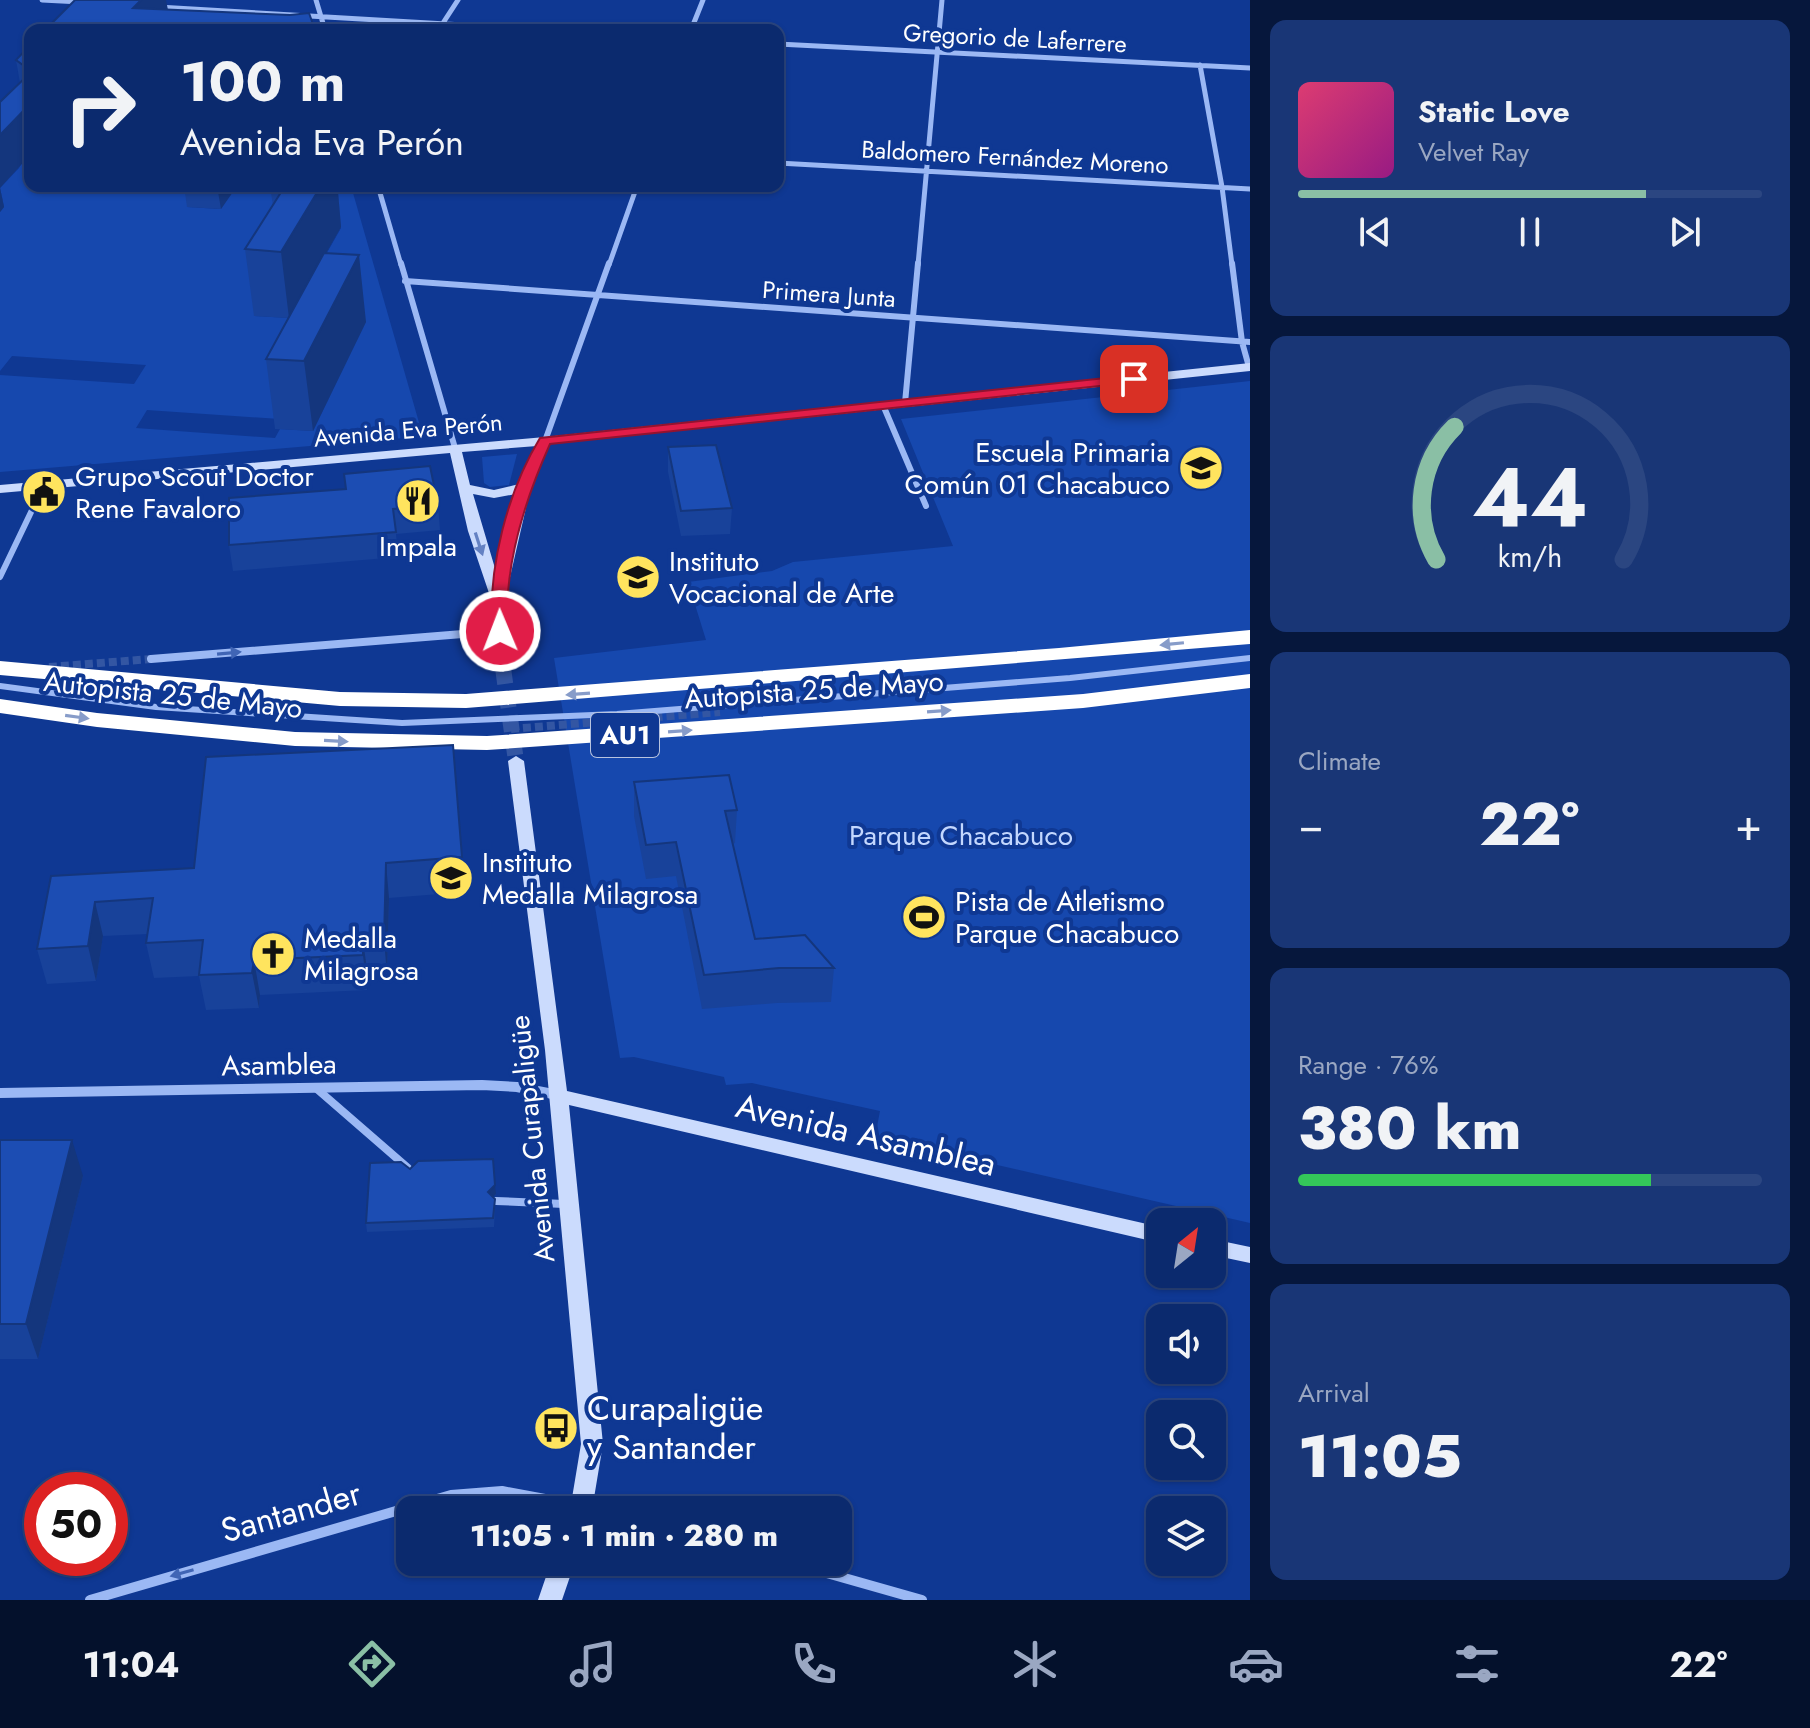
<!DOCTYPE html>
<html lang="en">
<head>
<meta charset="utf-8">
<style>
	:root { --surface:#0b2a6e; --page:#193676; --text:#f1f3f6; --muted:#9aa7c2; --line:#2b4681; --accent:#8abfa5 }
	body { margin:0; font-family:Jost,sans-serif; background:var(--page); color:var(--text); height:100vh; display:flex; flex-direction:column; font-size:30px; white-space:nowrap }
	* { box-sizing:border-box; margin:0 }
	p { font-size:26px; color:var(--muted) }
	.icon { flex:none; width:44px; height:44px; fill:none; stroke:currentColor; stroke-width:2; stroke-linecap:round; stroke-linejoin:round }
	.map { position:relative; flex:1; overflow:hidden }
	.sheet { display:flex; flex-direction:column; gap:20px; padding:20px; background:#06173c; width:560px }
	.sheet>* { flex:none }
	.hud { position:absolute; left:24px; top:24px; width:760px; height:168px; border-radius:16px; box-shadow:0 2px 6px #0004,0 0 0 2px var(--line); background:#0b2a6e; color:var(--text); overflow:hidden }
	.needle { width:52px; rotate:30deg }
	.tools { position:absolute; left:1146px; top:1208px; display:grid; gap:16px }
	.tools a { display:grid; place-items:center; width:80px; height:80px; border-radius:16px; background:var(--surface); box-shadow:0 2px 6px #0004,0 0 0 2px var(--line); font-size:40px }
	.speed { position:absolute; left:24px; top:1472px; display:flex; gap:16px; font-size:40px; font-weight:700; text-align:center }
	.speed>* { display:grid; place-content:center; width:104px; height:104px; border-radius:50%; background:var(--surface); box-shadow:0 2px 6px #0004,0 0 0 2px var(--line); line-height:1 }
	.speed .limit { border:12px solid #d22; background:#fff; color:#111 }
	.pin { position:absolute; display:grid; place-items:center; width:68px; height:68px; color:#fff; margin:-34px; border-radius:16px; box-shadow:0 4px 12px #0006 }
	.me { position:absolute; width:88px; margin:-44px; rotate:359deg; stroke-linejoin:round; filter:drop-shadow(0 0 6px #0008) }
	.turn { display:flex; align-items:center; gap:28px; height:168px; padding:0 24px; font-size:36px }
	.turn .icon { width:104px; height:104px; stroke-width:2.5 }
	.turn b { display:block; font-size:56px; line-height:68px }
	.big { font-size:60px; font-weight:800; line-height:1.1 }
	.sheet .widget { flex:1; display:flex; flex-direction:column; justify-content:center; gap:12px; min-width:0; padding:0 28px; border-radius:16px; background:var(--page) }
	.sheet .dial { align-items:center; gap:0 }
	.dial svg { height:208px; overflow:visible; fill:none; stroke:var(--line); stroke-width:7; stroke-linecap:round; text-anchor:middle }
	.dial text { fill:var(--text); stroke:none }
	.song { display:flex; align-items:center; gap:24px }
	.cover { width:96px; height:96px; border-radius:12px; background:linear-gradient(135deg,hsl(340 70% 55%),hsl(310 70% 35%)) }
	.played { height:8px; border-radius:4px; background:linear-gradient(90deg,var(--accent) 75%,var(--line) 75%) }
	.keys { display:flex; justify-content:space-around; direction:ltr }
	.heat { display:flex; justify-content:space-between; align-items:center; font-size:44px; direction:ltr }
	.charge { height:12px; border-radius:6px; background:linear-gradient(90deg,#34c759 76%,var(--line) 0) }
	.trip { position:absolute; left:396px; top:1496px; width:456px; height:80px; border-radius:16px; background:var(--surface); box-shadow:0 2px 6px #0004,0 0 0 2px var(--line); font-weight:800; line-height:80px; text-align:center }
	.menu { display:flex; height:128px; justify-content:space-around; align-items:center; background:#04112c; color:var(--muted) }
	.menu .icon { width:56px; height:56px }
	.menu .current { color:var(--accent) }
	.menu b { font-size:36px; color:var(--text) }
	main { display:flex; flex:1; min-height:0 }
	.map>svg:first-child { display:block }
	.green { fill:#1648ae; fill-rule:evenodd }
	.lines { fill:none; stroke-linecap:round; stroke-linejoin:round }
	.street-tunnel { stroke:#3356a3; stroke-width:8; stroke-dasharray:8 4; stroke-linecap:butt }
	.secondary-tunnel { stroke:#3356a3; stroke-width:16; stroke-dasharray:16 8; stroke-linecap:butt }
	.lane-far1 { stroke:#9bb8f4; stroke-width:6 }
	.lane { stroke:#9bb8f4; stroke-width:8 }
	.street-far3 { stroke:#9bb8f4; stroke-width:5 }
	.street-far2 { stroke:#9bb8f4; stroke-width:6 }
	.street-far1 { stroke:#9bb8f4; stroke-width:8 }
	.street { stroke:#9bb8f4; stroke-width:10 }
	.secondary { fill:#cbdbfd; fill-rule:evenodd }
	.highway { fill:#fff; fill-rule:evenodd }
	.wall { fill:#18429a }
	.shaded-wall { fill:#14367d }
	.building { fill:#1c4db3; stroke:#14367d; stroke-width:2 }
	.oneway { fill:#6481c3 }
	.oneway2 { fill:#879cc9 }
	.oneway3 { fill:#4065b5 }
	.route { fill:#e11d48; stroke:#92132f; stroke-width:2 }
	.labels { text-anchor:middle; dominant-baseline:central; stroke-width:8; stroke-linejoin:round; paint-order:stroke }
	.far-street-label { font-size:24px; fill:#fff; stroke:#0f3893 }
	.shield { fill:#0f3893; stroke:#b7c3df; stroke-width:2 }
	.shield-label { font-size:26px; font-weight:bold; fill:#fff }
	.poi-label { font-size:28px; fill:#fff; stroke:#0f3893; text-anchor:start }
	.street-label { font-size:28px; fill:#fff; stroke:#0f3893 }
	.park-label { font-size:28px; fill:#c3d7fe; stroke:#0f3893 }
	.near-street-label { font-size:34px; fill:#fff; stroke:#0f3893 }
	.near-poi-label { font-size:34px; fill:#fff; stroke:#0f3893; text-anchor:start }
</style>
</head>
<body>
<main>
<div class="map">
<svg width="1250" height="1600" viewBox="0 0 1250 1600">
	<rect width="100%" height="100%" fill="#0f3893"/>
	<!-- green -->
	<path class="green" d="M 30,145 L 30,186 L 203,186 L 188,207 L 220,209 L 237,186 L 304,186 L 255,316 L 290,318 L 341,228 L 323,186 L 351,186 L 422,433 L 416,437 L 0,472 L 0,375 L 134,384 L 146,365 L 12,356 L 0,371 L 0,212 L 4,207 L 0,188 L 19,168 ZM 365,322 L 313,431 L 280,429 L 275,438 L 136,428 L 147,410 L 280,419 Z
		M 1250,381 L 1250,1223 L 875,1137 L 880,1111 L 752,1083 L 726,1085 L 724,1077 L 634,1057 L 620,1058 L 554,658 L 706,640 L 688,582 L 772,571 L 793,562 L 953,546 L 901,419 Z
		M 517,454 L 509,485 L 490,487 L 484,483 L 482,457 Z"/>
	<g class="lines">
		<!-- street-tunnel -->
		<path class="street-tunnel" d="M 49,667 L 151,659
			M 511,729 L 720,712"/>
		<!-- secondary-tunnel -->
		<path class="secondary-tunnel" d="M 503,668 L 516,761"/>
		<!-- lane-far1 -->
		<path class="lane-far1" d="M 0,686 L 156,707 L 402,723 L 617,714 L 1070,678 L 1250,658"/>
		<!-- lane -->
		<path class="lane" d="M 317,1089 L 408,1168
			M 496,1201 L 564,1204"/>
		<!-- street-far3 -->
		<path class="street-far3" d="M 42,0 L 81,2
			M 316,0 L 325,30
			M 158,7 L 548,30
			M 443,23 L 458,0
			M 691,30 L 703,0
			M 778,44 L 1250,68
			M 1200,65 L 1222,187 L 1232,265
			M 778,163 L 1250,189
			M 378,186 L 401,265
			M 609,265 L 637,186
			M 918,265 L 942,0"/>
		<!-- street-far2 -->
		<path class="street-far2" d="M 401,263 L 455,448
			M 1232,263 L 1242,342 L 1249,367
			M 405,281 L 1250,342
			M 905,403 L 918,263
			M 883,405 L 926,506
			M 545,441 L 609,263
			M 0,577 L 44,485"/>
		<!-- street-far1 -->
		<path class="street-far1" d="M 151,659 L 500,631"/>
		<!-- street -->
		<path class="street" d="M 0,1093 L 482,1085 L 517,1087 L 558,1095
			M 788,1562 L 922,1600
			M 90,1600 L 451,1495 L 502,1491 L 604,1510"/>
		<!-- secondary -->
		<path class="secondary" d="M 1250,363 L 1250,371 L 550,444 L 531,486 L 505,599 L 510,668 L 503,672 L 496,668 L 491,599 L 468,531 L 450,453 L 0,493 L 0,485 L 545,437 ZM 537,446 L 519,484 L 494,490 L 470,485 L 462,452 ZM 473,494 L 494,498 L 516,494 L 497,575 Z
			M 516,756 L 524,761 L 567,1091 L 1160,1227 L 1160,1243 L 569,1105 L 603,1444 L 592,1510 L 570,1510 L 581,1444 L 545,1050 L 508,761 Z
			M 1212,1239 L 1250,1247 L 1250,1263 L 1212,1255 Z
			M 551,1562 L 575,1562 L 562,1600 L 538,1600 Z"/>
		<!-- highway -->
		<path class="highway" d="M 1250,630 L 1250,644 L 466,708 L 340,706 L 0,675 L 0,661 L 340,692 L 466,694 L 1059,648 Z
			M 1250,674 L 1250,688 L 1083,708 L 487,750 L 295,746 L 97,727 L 0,713 L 0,699 L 97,713 L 295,732 L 487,736 L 1083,694 Z"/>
	</g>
	<!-- wall -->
	<path class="wall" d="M 30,45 L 30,155 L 0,188 L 4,207 L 0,212 L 0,102 L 20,83 L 16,60 Z
		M 184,186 L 237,186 L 221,209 L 187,207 Z
		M 270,186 L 341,186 L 338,192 L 341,227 L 326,253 L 366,322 L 313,431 L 275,429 L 266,359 L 288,318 L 254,316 L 245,249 L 273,206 Z
		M 668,447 L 732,508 L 730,534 L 681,536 L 668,472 Z
		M 229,498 L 438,505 L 440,530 L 396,534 L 398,557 L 233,571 L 229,545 Z
		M 453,745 L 465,892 L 389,898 L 387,975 L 368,976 L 367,990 L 260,995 L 259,1008 L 206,1010 L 199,976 L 154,978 L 146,943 L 148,934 L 103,936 L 96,981 L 47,984 L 37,949 L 51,876 L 194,868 Z
		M 634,782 L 737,810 L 735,843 L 732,844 L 755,939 L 834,968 L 831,1002 L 777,1003 L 702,1009 L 676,876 L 646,879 L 634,816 Z
		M 0,1140 L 83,1176 L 38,1359 L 0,1359 Z
		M 410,1169 L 496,1194 L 493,1197 L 495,1208 L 494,1227 L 367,1232 L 366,1223 Z"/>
	<!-- shaded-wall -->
	<path class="shaded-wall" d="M 141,0 L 166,0 L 169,15 L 133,8 Z
		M 30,104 L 30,155 L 0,188 L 4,207 L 0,212 L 0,135 Z
		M 217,186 L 237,186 L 221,209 Z
		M 314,186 L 341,186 L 338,192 L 341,227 L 289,318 L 281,252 Z
		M 359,255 L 366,322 L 313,431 L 304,361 Z
		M 386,863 L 389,898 L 387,975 L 384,940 Z
		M 95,902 L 103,936 L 96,981 L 88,946 Z
		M 363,941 L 368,976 L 367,990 L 363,955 Z
		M 254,960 L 260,995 L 259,1008 L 252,973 Z
		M 72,1140 L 83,1176 L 38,1359 L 26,1324 Z
		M 495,1185 L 496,1194 L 489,1201 L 488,1192 Z"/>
	<!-- building -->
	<path class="building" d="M 75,0 L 141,0 L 133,8 L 290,15 L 309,13 L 315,30 L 45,30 Z
		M 30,45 L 30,70 L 16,60 Z
		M 30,73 L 30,104 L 0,135 L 0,102 Z
		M 285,186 L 321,186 L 281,252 L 245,249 Z
		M 324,253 L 359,255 L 304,361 L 266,359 Z
		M 716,445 L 732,508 L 681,511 L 668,447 Z
		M 430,466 L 438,505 L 393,509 L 396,532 L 229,545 L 229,498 L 346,489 L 344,474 Z
		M 453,745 L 462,857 L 386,863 L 384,940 L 363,941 L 363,955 L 254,960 L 252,973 L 199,975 L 203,940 L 146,943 L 153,898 L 95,902 L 88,946 L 37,949 L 51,876 L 194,868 L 206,757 Z
		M 729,775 L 737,810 L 725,811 L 755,939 L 805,935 L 834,968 L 779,968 L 704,975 L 676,842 L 646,845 L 634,782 Z
		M 0,1140 L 72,1140 L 26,1324 L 0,1324 Z
		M 493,1159 L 495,1185 L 488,1192 L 495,1199 L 493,1218 L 366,1223 L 370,1163 L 401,1162 L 410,1169 L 418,1161 Z"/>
	<!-- one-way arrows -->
	<defs><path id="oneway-solid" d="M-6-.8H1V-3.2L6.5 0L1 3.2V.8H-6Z" transform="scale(2)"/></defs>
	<use class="oneway" href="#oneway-solid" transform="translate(479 544) rotate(72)"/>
	<g class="oneway2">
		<use href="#oneway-solid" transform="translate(1172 644) rotate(174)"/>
		<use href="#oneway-solid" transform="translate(578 694) rotate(176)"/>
		<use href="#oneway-solid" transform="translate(939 711) rotate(-4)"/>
		<use href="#oneway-solid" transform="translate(77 717) rotate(8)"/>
		<use href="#oneway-solid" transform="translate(680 731) rotate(-4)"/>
		<use href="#oneway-solid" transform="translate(336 741) rotate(3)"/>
	</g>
	<g class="oneway3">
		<use href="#oneway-solid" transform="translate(229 653) rotate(-5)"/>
		<use href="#oneway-solid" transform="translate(182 1573) rotate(164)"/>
	</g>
	<!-- route -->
	<path class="route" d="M 1134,375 L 1138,376 L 1138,382 L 550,444 C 524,502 503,567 508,631 L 500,636 L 492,631 C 488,568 507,492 540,438 Z"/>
	<!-- icons -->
	<defs>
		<g id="school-disc" transform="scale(2.3)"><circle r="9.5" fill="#ffe45e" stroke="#0f3893"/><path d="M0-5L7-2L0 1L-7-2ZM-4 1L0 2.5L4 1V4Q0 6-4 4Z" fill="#111"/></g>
		<g id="civic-disc" transform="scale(2.3)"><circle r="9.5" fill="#ffe45e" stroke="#0f3893"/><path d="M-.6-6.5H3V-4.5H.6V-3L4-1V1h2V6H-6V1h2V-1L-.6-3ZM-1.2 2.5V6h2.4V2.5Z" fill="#111"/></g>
		<g id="restaurant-disc" transform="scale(2.3)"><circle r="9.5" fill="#ffe45e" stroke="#0f3893"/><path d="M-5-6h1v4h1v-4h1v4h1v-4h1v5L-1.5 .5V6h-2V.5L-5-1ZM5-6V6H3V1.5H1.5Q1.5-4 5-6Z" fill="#111"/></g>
		<g id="stadium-disc" transform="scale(2.3)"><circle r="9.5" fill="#ffe45e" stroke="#0f3893"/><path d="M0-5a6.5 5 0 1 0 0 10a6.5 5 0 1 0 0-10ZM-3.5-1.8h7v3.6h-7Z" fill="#111"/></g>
		<g id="church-disc" transform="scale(2.3)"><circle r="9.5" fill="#ffe45e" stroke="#0f3893"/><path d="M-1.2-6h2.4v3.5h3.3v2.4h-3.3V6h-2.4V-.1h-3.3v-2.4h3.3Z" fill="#111"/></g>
		<g id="bus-disc" transform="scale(2.3)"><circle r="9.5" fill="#ffe45e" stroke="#0f3893"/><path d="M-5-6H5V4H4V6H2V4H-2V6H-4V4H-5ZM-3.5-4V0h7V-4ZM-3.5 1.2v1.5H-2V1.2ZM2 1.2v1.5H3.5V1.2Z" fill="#111"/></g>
	</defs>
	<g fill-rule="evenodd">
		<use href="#school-disc" x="1201" y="468"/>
		<use href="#civic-disc" x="44" y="492"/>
		<use href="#restaurant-disc" x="418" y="501"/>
		<use href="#school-disc" x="638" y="577"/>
		<use href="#school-disc" x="451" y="878"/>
		<use href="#stadium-disc" x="924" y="917"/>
		<use href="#church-disc" x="273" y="954"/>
		<use href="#bus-disc" x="556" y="1428"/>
	</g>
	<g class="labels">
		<!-- far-street labels -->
		<g class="far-street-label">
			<text transform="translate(1015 38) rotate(3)">Gregorio de Laferrere</text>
			<text transform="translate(1015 157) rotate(3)">Baldomero Fernández Moreno</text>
			<text transform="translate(829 294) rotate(4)">Primera Junta</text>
			<text transform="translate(408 430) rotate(-5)">Avenida Eva Perón</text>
		</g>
		<!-- shield labels -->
		<rect class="shield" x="591" y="713" width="68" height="44" rx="6"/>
		<g class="shield-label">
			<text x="625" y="735">AU1</text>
		</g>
		<!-- poi labels -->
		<g class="poi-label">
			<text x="1170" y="452" text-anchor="end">Escuela Primaria<tspan x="1170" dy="32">Común 01 Chacabuco</tspan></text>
			<text x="75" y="476">Grupo Scout Doctor<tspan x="75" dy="32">Rene Favaloro</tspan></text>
			<text x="418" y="546" text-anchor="middle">Impala</text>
			<text x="669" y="561">Instituto<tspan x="669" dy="32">Vocacional de Arte</tspan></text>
			<text x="482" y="862">Instituto<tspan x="482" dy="32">Medalla Milagrosa</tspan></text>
			<text x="955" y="901">Pista de Atletismo<tspan x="955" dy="32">Parque Chacabuco</tspan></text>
			<text x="304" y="938">Medalla<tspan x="304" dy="32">Milagrosa</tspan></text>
		</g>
		<!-- street labels -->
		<g class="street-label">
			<text transform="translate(814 690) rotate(-4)">Autopista 25 de Mayo</text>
			<text transform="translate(173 695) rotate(6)">Autopista 25 de Mayo</text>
			<text transform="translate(279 1065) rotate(-1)">Asamblea</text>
			<text transform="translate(532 1139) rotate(-96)">Avenida Curapaligüe</text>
		</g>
		<!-- park labels -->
		<g class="park-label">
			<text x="961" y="835">Parque Chacabuco</text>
		</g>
		<!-- near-street labels -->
		<g class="near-street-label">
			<text transform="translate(866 1135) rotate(13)">Avenida Asamblea</text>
			<text transform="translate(291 1512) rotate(-16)">Santander</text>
		</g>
		<!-- near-poi labels -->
		<g class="near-poi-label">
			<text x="587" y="1408">Curapaligüe<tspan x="587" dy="39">y Santander</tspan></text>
		</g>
	</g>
</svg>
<div class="tools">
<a><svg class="needle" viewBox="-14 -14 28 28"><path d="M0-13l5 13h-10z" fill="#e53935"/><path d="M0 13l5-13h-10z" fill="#9aa7c2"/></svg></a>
<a><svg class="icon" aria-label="sound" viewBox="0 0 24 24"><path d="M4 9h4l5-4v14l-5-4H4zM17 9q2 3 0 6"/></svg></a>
<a><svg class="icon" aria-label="search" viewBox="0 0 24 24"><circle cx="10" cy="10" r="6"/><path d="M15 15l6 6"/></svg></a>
<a><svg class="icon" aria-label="layers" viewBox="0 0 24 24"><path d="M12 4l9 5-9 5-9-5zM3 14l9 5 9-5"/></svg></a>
</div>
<div class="speed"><div class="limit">50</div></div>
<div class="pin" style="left:1134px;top:379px;background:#d93025"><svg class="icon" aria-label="arrive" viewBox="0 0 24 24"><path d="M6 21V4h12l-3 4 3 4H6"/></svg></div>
<svg class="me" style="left:500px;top:631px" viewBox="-20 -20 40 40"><circle r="17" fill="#e11d48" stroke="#fff" stroke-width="3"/><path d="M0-11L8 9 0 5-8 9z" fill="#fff"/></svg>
<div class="trip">11:05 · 1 min · 280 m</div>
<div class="hud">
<div class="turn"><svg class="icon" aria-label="right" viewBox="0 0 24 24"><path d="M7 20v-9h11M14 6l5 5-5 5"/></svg><div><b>100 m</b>Avenida Eva Perón</div></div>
</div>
</div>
<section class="sheet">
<div class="widget">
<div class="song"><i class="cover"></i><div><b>Static Love</b><p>Velvet Ray</p></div></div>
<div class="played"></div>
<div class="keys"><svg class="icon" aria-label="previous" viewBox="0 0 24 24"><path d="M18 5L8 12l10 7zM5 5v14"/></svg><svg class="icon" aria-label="pause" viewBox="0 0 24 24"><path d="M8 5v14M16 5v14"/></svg><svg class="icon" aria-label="next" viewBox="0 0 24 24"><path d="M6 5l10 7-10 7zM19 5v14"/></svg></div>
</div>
<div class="widget dial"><svg viewBox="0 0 100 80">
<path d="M14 69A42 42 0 1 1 86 69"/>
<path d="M14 69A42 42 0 0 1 21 18" stroke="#8abfa5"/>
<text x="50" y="56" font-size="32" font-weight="700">44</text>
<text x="50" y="72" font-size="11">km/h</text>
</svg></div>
<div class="widget"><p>Climate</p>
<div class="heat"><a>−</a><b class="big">22°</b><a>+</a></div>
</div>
<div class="widget"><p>Range · 76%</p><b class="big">380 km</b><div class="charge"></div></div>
<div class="widget"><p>Arrival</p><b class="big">11:05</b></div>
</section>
</main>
<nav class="menu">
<b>11:04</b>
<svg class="icon current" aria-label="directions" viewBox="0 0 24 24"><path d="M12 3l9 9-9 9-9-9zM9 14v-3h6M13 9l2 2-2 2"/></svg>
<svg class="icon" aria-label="music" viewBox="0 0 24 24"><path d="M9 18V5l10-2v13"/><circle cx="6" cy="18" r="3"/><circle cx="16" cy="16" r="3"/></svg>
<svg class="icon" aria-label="phone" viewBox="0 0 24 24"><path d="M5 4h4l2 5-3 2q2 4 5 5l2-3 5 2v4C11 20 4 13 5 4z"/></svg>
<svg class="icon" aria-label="climate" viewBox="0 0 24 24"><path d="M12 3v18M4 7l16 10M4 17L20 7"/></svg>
<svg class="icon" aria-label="car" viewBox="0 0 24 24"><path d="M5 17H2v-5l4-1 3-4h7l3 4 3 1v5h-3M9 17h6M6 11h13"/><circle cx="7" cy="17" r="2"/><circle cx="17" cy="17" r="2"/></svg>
<svg class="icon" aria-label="filters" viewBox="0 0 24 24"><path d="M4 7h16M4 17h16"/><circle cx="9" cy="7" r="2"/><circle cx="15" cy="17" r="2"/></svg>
<b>22°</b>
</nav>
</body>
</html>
